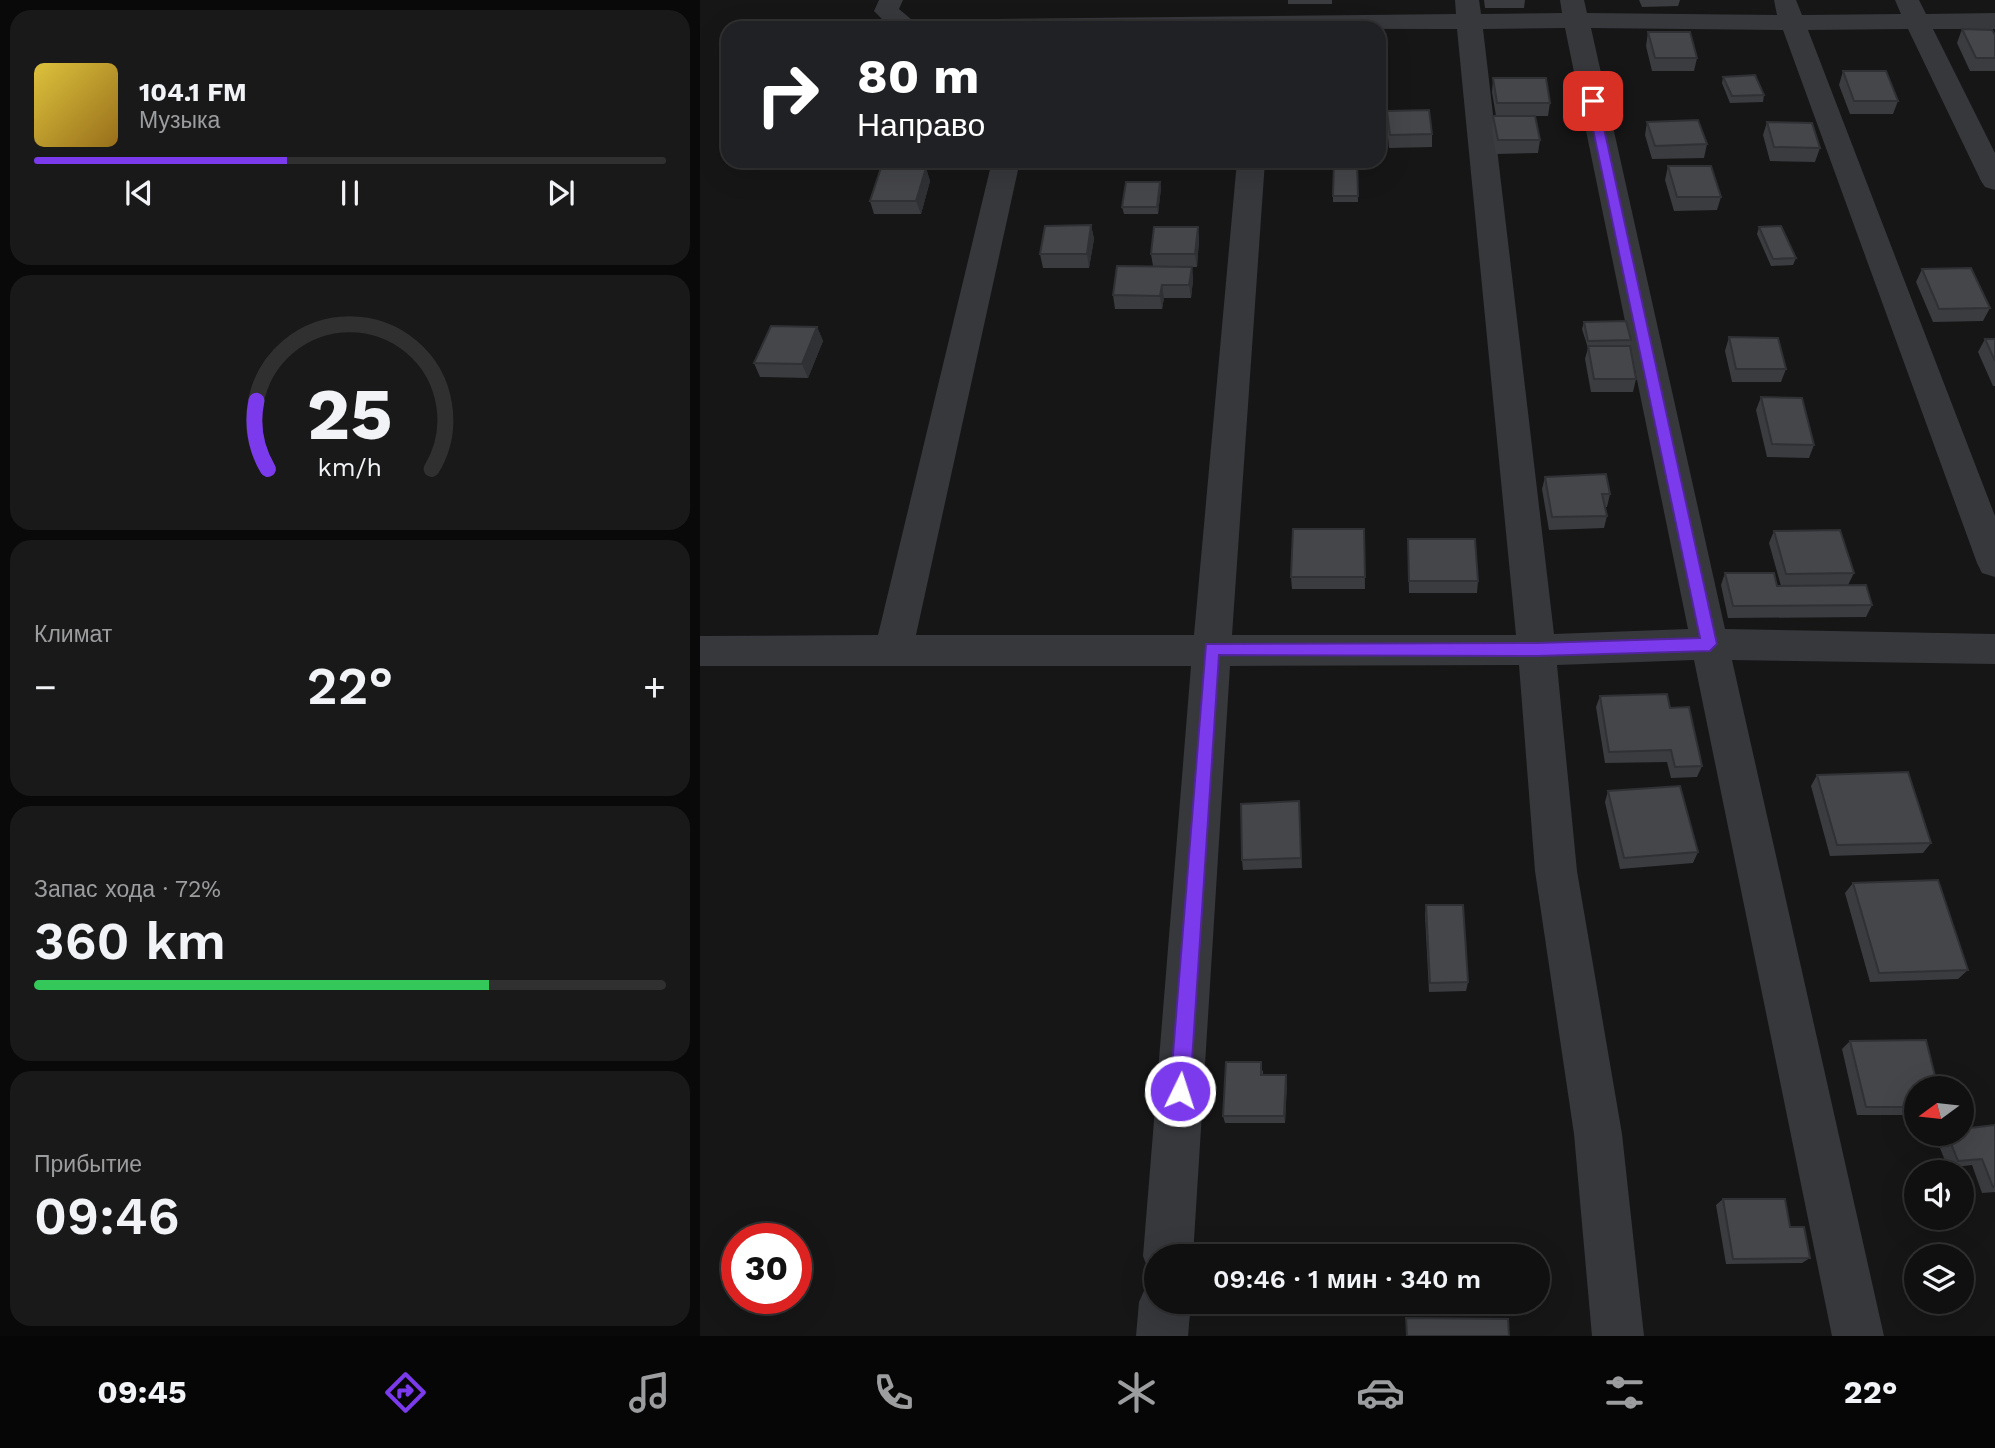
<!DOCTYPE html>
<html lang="ru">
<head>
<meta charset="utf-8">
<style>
	:root { --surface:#101011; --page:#19191a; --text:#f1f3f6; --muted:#9c9d9f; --line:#303031; --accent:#7c3aed }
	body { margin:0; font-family:"Work Sans",sans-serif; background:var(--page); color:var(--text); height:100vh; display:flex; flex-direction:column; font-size:26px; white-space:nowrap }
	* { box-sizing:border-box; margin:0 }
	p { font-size:23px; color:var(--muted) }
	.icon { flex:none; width:38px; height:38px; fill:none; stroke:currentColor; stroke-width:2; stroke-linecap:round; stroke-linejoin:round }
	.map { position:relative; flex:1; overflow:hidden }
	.panel { display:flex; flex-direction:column; gap:10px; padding:10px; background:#090909; width:700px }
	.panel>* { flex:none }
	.guide { position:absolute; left:21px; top:21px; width:665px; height:147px; border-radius:21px; box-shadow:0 7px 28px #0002,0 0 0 2px var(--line); background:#202124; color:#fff; overflow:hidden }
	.needle { width:46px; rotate:255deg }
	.fabs { position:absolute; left:1204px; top:1076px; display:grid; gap:14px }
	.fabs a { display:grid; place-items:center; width:70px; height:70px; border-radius:50%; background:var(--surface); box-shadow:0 7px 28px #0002,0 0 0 2px var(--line); font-size:35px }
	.speed { position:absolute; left:21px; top:1223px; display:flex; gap:14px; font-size:35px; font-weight:700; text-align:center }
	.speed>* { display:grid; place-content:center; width:91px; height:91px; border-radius:50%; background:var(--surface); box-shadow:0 7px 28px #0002,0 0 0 2px var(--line); line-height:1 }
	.speed .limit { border:10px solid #d22; background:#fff; color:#111 }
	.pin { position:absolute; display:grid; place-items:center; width:60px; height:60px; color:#fff; margin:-30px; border-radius:14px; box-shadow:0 4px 10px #0006 }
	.me { position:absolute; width:77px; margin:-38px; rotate:4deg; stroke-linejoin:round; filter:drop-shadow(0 0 5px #0008) }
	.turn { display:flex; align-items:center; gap:24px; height:147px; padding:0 21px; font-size:32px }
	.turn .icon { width:91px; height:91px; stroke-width:2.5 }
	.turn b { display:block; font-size:49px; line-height:60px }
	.big { font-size:52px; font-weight:600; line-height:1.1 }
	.panel .widget { flex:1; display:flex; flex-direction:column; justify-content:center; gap:10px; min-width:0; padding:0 24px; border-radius:21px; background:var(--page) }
	.panel .dial { align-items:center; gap:0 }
	.dial svg { height:182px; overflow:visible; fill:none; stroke:var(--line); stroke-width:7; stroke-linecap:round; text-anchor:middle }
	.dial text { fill:var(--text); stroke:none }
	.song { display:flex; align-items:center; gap:21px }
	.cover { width:84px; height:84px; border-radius:10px; background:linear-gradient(135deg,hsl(50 70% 55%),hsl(40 70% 35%)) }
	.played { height:7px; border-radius:4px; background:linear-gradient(90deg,var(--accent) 40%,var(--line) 40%) }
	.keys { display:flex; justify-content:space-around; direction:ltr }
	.heat { display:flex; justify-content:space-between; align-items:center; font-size:38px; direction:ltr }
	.charge { height:10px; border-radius:5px; background:linear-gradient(90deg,#34c759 72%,var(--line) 0) }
	.trip { position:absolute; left:444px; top:1244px; width:406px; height:70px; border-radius:35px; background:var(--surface); box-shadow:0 7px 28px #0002,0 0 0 2px var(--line); font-weight:600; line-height:70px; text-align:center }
	.tab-bar { display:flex; height:112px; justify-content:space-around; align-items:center; background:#060607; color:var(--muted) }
	.tab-bar .icon { width:49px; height:49px }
	.tab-bar .active { color:var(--accent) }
	.tab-bar b { font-size:32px; color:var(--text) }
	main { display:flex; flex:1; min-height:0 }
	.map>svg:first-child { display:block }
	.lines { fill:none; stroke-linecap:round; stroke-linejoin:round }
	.minor { fill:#37383c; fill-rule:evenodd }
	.wall { fill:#3b3c40 }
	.shaded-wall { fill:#303134 }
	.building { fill:#45464a; stroke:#303134; stroke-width:2 }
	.route { fill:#7c3aed; stroke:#51269a; stroke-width:2 }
</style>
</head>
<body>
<main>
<section class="panel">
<div class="widget">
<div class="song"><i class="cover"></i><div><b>104.1 FM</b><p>Музыка</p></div></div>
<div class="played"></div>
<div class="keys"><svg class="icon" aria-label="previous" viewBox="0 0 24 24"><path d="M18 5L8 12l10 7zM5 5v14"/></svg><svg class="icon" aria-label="pause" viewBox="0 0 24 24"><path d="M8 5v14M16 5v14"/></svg><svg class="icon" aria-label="next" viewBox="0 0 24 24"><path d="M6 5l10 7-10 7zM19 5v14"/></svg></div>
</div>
<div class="widget dial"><svg viewBox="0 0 100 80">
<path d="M14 69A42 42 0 1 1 86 69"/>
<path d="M14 69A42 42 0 0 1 9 39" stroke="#7c3aed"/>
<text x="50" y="56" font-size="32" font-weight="700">25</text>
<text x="50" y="72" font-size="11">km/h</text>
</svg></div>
<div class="widget"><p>Климат</p>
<div class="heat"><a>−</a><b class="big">22°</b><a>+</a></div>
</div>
<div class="widget"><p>Запас хода · 72%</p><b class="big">360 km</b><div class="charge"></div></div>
<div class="widget"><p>Прибытие</p><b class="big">09:46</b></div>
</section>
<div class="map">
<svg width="1295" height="1336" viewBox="0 0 1295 1336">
	<rect width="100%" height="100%" fill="#161617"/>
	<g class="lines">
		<!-- minor -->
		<path class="minor" d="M 179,0 L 203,0 L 199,9 L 212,20 L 756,14 L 755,0 L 779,0 L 781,14 L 862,13 L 860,0 L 884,0 L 887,13 L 1077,15 L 1074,0 L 1096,0 L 1102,15 L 1201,14 L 1195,0 L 1219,0 L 1226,14 L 1295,13 L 1295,29 L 1233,29 L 1295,153 L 1295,190 L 1285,187 L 1281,181 L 1208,29 L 1108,30 L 1295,516 L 1295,577 L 1282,573 L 1277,563 L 1083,30 L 891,28 L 1025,629 L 1295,634 L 1295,664 L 1032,660 L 1184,1336 L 1132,1336 L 994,660 L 857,665 L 877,871 L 922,1134 L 944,1336 L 892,1336 L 874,1134 L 835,871 L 819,665 L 530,666 L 493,1256 L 457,1256 L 457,1277 L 450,1274 L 443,1256 L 491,666 L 0,666 L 0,636 L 178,635 L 292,161 L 320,161 L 216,635 L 494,635 L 537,161 L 565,161 L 532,635 L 816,635 L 757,29 L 191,28 L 174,11 ZM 865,28 L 988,629 L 854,634 L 783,29 Z
			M 457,1280 L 457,1302 L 491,1302 L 488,1336 L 436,1336 L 439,1302 L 447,1284 Z"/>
	</g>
	<!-- wall -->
	<path class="wall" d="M 588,0 L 632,0 L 632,4 L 588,4 Z
		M 784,0 L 825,0 L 824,8 L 785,8 Z
		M 939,0 L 980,0 L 978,6 L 942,7 Z
		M 1262,29 L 1295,35 L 1295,71 L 1270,71 L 1257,43 Z
		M 948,32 L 997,58 L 994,71 L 952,71 L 946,46 Z
		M 1143,71 L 1198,101 L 1193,114 L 1150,114 L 1139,85 Z
		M 1023,77 L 1064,95 L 1063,102 L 1030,103 L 1022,83 Z
		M 793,78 L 850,103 L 848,116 L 835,116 L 840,140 L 838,153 L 796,154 L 792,130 L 793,116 L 796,116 L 792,92 Z
		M 687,111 L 732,134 L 732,147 L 689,148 L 687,125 Z
		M 947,122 L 1007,144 L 1004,158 L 952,159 L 945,135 Z
		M 1067,122 L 1120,148 L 1115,162 L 1070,161 L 1063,135 Z
		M 657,162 L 658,202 L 633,202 L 633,196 Z
		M 968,166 L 1021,197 L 1017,210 L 974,211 L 965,180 Z
		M 226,168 L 230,181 L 221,214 L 174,214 L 170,201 Z
		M 460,182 L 461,188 L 458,214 L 424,214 L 422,207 Z
		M 391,225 L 394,239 L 389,268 L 343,268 L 340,254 Z
		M 498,227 L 499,240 L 497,267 L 492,267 L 493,280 L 491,298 L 464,298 L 462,309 L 415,309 L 413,295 L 453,266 L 451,254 Z
		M 1059,227 L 1096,258 L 1093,265 L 1071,266 L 1057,234 Z
		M 1222,269 L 1290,308 L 1283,321 L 1233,322 L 1216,282 Z
		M 884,322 L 931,340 L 930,346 L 936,379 L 933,392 L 891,392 L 885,359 L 888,348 L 882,329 Z
		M 117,327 L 123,341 L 108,378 L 60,377 L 54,363 Z
		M 1029,337 L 1086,369 L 1081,382 L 1032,382 L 1025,351 Z
		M 1285,339 L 1295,339 L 1295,386 L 1293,386 L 1278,352 Z
		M 1061,397 L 1114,445 L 1109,458 L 1067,457 L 1056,410 Z
		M 845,477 L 910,494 L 907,507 L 905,507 L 907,516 L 904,528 L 849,530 L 842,489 Z
		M 664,529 L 665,589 L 592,589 L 591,577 Z
		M 1074,531 L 1154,573 L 1148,585 L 1172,605 L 1166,617 L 1028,618 L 1021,585 L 1025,573 L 1081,586 L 1069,543 Z
		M 708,539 L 778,581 L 777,593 L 709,593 Z
		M 900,696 L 970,708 L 1002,766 L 997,777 L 971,778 L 967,762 L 905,763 L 896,707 Z
		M 1117,775 L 1231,843 L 1223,853 L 1130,856 L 1111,786 Z
		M 908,791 L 998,852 L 993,863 L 920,869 L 905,802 Z
		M 599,801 L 602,868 L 543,870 L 542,860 Z
		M 1153,883 L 1268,970 L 1258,979 L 1170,982 L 1145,893 Z
		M 726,905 L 768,982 L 766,991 L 729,992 L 725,915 Z
		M 1150,1041 L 1216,1088 L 1216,1115 L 1157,1115 L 1142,1049 Z
		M 563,1070 L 563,1075 L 586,1075 L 587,1083 L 585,1123 L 525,1123 L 523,1116 Z
		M 1295,1125 L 1295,1192 L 1282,1193 L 1272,1165 L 1248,1168 L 1236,1138 L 1241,1134 L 1262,1134 Z
		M 1023,1199 L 1090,1227 L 1110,1258 L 1102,1263 L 1026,1264 L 1016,1205 Z"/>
	<!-- shaded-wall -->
	<path class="shaded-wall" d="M 226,168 L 230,181 L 221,214 L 216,201 Z
		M 460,182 L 461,188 L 458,214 L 457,207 Z
		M 391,225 L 394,239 L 389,268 L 387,254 Z
		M 498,227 L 499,240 L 497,267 L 495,254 Z
		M 492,267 L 493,280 L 491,298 L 489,285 Z
		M 462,285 L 464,298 L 462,309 L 460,296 Z
		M 117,327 L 123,341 L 108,378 L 102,364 Z
		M 586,1075 L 587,1083 L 585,1123 L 584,1116 Z"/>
	<!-- building -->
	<path class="building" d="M 1262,29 L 1292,30 L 1295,35 L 1295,58 L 1276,58 Z
		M 948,32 L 990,32 L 997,58 L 955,58 Z
		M 1143,71 L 1186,71 L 1198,101 L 1154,101 Z
		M 1055,75 L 1064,95 L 1032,96 L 1023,77 Z
		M 793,78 L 846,78 L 850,103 L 797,103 Z
		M 729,110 L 732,134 L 690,135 L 687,111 Z
		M 793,116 L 835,116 L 840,140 L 798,140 Z
		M 998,120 L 1007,144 L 955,146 L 947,122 Z
		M 1067,122 L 1112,123 L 1120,148 L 1074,147 Z
		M 634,162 L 657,162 L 658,196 L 633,196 Z
		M 968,166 L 1011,166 L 1021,197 L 977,197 Z
		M 181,168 L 226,168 L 216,201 L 170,201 Z
		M 426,182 L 460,182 L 457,207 L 422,207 Z
		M 391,225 L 387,254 L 340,254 L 345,226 Z
		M 1081,226 L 1096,258 L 1073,259 L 1059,227 Z
		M 454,227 L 498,227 L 495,254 L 451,254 Z
		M 417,266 L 492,267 L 489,285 L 462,285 L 460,296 L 413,295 Z
		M 1271,268 L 1290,308 L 1239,309 L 1222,269 Z
		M 926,321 L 931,340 L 888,341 L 884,322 Z
		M 71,326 L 117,327 L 102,364 L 54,363 Z
		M 1029,337 L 1078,338 L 1086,369 L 1036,369 Z
		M 1285,339 L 1295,339 L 1295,361 Z
		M 888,346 L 930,346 L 936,379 L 894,379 Z
		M 1061,397 L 1102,398 L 1114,445 L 1072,444 Z
		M 906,474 L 910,494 L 902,494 L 907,516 L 852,517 L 845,477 Z
		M 593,529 L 664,529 L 665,577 L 591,577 Z
		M 1140,530 L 1154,573 L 1086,574 L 1074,531 Z
		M 708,539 L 775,539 L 778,581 L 709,581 Z
		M 1025,573 L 1074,573 L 1077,586 L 1166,585 L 1172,605 L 1033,606 Z
		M 967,694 L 970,708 L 989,707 L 1002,766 L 975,767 L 971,750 L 909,752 L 900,696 Z
		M 1208,772 L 1231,843 L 1137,845 L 1117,775 Z
		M 980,786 L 998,852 L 924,858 L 908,791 Z
		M 599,801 L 601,858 L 542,860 L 541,804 Z
		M 1238,880 L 1268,970 L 1179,973 L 1153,883 Z
		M 726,905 L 763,905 L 768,982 L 730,983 Z
		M 1226,1040 L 1238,1088 L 1216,1088 L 1216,1107 L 1166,1107 L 1150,1041 Z
		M 526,1062 L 561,1062 L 561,1075 L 586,1075 L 584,1116 L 523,1116 Z
		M 1295,1125 L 1295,1186 L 1293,1187 L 1282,1159 L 1258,1161 L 1247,1134 L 1262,1134 L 1262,1129 Z
		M 1023,1199 L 1085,1199 L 1090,1227 L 1104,1227 L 1110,1258 L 1033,1259 Z
		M 706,1318 L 808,1319 L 809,1336 L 707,1336 Z"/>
	<!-- route -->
	<path class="route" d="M 893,98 L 898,101 L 1017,644 L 1010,651 L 837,656 L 519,655 L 490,1091 L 487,1098 L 480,1100 L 473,1098 L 470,1091 L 506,644 L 837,643 L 1000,638 L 887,101 Z"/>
</svg>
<div class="fabs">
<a><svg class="needle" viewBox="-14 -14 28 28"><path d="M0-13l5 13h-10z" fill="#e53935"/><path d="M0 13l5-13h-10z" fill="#9c9d9f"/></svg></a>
<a><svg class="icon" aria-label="sound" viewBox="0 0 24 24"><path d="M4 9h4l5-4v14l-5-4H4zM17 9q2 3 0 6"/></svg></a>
<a><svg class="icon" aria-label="layers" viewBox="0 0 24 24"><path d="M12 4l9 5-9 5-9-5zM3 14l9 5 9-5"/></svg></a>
</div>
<div class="speed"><div class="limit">30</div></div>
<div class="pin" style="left:893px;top:101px;background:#d93025"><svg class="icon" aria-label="arrive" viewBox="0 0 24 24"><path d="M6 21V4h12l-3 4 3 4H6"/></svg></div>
<svg class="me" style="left:480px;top:1091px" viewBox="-20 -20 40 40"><circle r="17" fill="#7c3aed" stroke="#fff" stroke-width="3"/><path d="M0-11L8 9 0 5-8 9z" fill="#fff"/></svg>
<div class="trip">09:46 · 1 мин · 340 m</div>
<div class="guide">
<div class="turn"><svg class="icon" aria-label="right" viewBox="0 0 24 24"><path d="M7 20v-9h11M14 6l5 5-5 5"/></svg><div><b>80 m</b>Направо</div></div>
</div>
</div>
</main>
<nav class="tab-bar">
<b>09:45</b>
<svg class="icon active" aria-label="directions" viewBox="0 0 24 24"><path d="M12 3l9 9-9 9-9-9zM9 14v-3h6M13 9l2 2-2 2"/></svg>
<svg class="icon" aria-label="music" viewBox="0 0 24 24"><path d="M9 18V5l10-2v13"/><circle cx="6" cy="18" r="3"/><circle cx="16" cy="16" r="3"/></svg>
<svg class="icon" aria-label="phone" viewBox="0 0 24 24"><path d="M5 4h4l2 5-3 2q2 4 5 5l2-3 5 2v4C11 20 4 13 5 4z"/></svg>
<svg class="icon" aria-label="climate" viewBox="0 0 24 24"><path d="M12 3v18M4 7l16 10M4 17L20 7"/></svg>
<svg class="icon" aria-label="car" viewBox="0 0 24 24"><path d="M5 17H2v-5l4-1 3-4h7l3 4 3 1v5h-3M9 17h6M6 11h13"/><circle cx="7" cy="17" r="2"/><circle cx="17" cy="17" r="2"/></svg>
<svg class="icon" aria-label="filters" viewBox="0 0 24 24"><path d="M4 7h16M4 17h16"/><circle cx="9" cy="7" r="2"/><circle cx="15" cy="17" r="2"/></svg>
<b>22°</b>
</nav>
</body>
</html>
